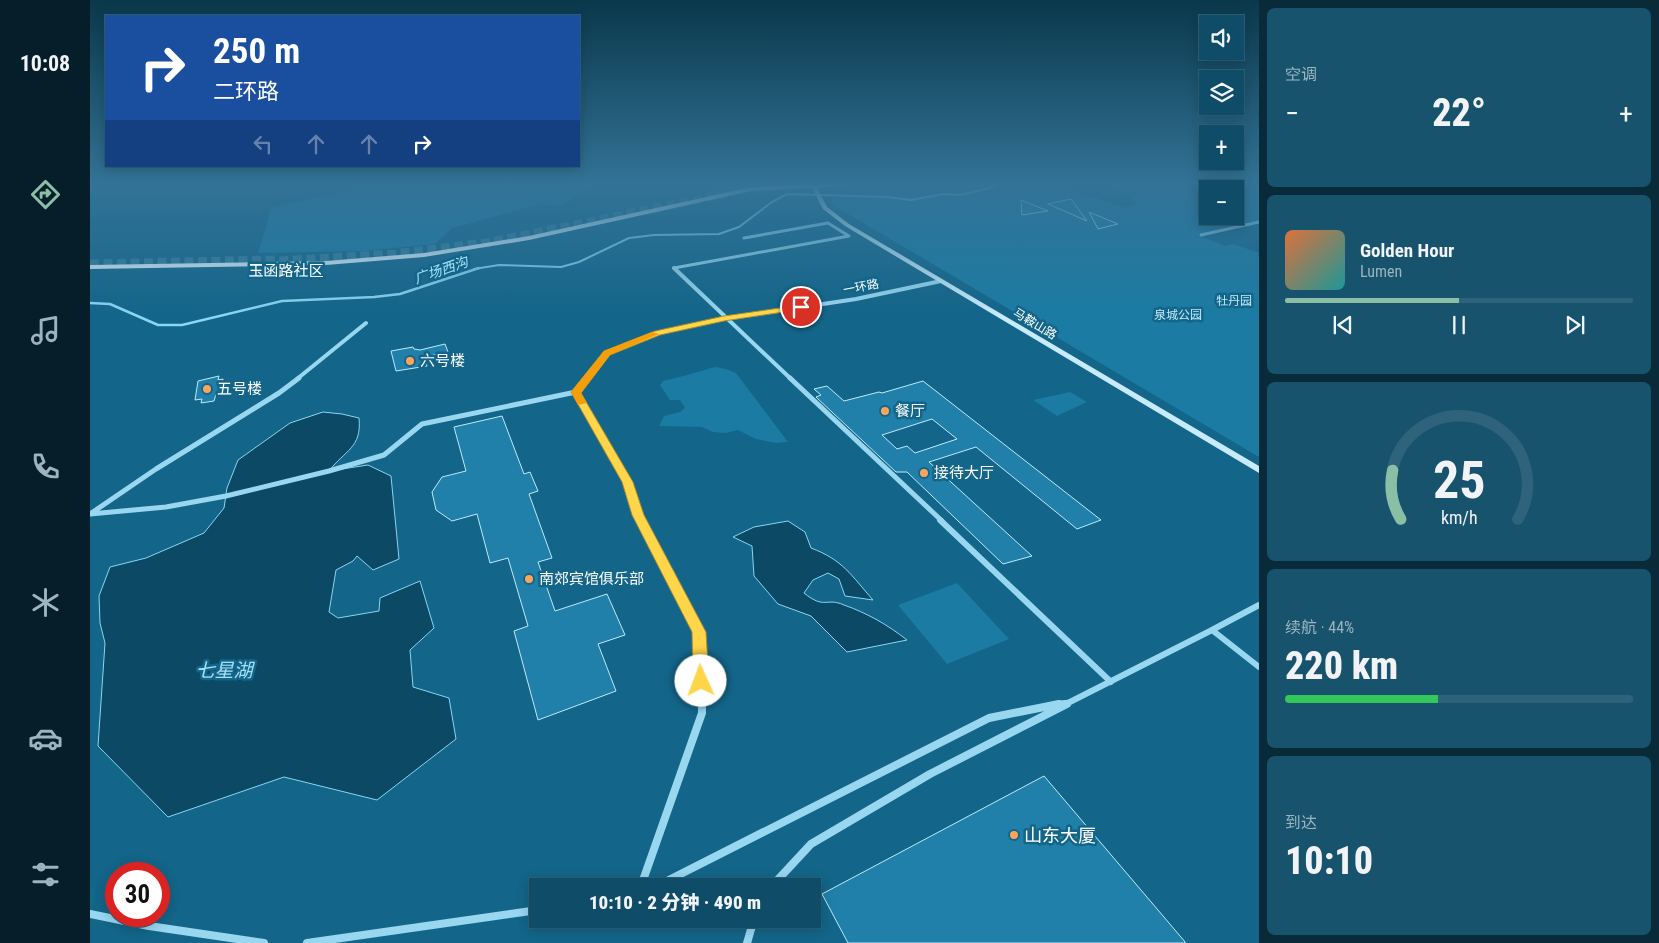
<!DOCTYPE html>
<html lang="zh">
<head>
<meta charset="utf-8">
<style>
	:root { --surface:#0e4c67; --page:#17536d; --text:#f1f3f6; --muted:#9bb4c0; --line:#2e637b; --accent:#8abfa5 }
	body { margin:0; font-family:"Roboto Condensed","Noto Sans SC",sans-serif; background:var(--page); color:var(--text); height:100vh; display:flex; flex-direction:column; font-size:19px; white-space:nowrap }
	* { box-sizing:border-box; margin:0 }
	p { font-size:16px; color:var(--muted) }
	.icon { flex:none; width:28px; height:28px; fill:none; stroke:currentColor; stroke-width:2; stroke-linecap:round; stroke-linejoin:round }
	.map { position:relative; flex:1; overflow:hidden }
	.sheet { display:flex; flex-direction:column; gap:8px; padding:8px; background:#082a39; width:400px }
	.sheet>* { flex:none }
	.hud { position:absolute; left:15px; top:15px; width:475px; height:152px; border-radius:0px; box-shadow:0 2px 12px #0003,0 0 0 1px var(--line); background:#1a4fa0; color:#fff; overflow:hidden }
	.buttons { position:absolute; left:1109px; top:15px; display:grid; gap:10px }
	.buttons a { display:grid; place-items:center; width:45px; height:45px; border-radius:0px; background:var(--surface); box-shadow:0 2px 12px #0003,0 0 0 1px var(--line); font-size:25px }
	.speed { position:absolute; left:15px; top:862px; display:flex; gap:10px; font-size:25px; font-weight:700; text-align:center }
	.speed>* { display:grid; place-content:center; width:65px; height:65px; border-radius:50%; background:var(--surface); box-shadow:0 2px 12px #0003,0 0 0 1px var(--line); line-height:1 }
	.speed .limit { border:8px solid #d22; background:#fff; color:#111 }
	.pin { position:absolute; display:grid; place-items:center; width:42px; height:42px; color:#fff; margin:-21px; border:2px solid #fff; border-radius:50%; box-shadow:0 1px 5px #0007 }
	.me { position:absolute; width:55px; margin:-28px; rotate:358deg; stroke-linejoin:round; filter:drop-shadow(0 0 4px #0008) }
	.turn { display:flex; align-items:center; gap:18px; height:105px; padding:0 25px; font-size:22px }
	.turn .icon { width:65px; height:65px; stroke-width:2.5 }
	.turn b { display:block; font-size:35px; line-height:42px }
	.lanes { display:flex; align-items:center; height:48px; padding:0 25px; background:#0003; justify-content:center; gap:25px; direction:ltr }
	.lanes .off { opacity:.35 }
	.big { font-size:38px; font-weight:800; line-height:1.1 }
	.sheet .card { flex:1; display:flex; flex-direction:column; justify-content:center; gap:8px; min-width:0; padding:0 18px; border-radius:8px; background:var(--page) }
	.sheet .dial { align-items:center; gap:0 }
	.dial svg { height:130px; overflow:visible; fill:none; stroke:var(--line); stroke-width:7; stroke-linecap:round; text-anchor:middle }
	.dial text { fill:var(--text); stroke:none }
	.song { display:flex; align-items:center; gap:15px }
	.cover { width:60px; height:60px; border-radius:8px; background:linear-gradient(135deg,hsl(20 70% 55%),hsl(180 70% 35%)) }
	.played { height:5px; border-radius:2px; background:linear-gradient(90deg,var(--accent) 50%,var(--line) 50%) }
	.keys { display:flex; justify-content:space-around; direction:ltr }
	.heat { display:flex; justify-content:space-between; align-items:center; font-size:28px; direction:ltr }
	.charge { height:8px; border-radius:4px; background:linear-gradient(90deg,#34c759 44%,var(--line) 0) }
	.trip { position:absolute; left:439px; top:878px; width:292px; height:50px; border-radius:0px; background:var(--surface); box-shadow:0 2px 12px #0003,0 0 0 1px var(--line); font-weight:800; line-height:50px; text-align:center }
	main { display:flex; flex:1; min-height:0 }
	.menu { display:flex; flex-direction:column; width:90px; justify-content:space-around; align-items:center; background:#061e29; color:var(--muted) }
	.menu .icon { width:35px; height:35px }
	.menu .active { color:var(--accent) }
	.menu b { font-size:22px; color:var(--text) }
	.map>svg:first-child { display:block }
	.green { fill:#1b7ba3; fill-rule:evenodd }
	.water { fill:#0b4965; stroke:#8ad6f3 }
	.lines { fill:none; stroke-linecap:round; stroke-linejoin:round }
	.stream-far1 { stroke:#8ad6f3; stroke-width:2 }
	.stream { stroke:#8ad6f3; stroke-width:2.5 }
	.building { fill:#2080a9; stroke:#bfeafc; fill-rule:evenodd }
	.highway-tunnel { stroke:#367c9b; stroke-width:9; stroke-dasharray:9 4.5; stroke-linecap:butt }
	.street-far4 { stroke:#99d7f0; stroke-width:3 }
	.street-far3 { stroke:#99d7f0; stroke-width:4 }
	.street-far2 { stroke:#99d7f0; stroke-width:5 }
	.street-far1 { stroke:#99d7f0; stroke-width:6 }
	.street { stroke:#99d7f0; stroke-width:8 }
	.secondary { fill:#c7ebfb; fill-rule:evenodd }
	.primary { fill:#e2f5ff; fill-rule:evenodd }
	.route { fill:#ffd54a; stroke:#a68a30 }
	.slow { fill:#f59e0b }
	.poi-dot { fill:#ffa458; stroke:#136589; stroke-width:2 }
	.labels { text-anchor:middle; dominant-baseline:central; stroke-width:5; stroke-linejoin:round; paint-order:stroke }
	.far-street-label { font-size:12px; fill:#fff; stroke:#136589 }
	.far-park-label { font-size:12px; fill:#bfeafc; stroke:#136589 }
	.far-water-label { font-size:14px; font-style:italic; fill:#a4e0f8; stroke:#136589 }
	.far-quarter-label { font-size:15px; fill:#fff; stroke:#136589 }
	.poi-label { font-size:15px; fill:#fff; stroke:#136589; text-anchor:start }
	.near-poi-label { font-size:18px; fill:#fff; stroke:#136589; text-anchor:start }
	.near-water-label { font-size:19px; font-style:italic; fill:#a4e0f8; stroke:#136589 }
</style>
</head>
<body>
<main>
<nav class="menu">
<b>10:08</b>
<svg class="icon active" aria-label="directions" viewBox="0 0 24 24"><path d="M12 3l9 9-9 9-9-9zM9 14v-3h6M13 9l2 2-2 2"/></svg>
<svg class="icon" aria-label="music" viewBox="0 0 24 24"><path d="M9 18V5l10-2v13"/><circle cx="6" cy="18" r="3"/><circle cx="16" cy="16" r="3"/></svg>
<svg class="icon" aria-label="phone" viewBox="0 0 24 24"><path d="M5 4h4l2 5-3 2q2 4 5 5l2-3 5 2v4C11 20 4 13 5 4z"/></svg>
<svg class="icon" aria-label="climate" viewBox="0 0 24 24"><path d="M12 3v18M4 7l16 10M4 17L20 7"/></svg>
<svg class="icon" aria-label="car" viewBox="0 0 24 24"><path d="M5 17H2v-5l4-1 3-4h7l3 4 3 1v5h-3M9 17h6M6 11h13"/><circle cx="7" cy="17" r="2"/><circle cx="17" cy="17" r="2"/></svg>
<svg class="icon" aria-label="filters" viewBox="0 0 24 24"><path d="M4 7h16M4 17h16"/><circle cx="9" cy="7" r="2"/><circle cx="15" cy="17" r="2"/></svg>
</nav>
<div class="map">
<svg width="1169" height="943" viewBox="0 0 1169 943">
	<rect width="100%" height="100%" fill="#136589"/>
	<!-- green -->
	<path class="green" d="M 267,184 L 506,184 L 471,206 L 450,204 L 362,228 L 345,244 L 274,251 L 168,253 L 182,207 L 265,189 Z
		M 789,184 L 965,184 L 1035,208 L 1046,203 L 1025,187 L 1013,184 L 1169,184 L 1169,220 L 1108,235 L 1135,246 L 1143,244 L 1169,253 L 1169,457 L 743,205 L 741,190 ZM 1118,189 L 1145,189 L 1145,216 L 1118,216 Z
		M 625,367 L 636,369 L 646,373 L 698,442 L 686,443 L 666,439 L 648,430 L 636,433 L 623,432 L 612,427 L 569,426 L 574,416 L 590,412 L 595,408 L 590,400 L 580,400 L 570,385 L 573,381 C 591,377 607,372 625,367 Z
		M 980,392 L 997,402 L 967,416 L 943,400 Z
		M 867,583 L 919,639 L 857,664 L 808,605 Z"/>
	<!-- water -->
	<path class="water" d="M 233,412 L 252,414 L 269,418 C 272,448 255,450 239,471 L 278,465 L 301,476 L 309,559 L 283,570 L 267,556 L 263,561 L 246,570 L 239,612 L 248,618 L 289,611 L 290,598 L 330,581 L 344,628 L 320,650 L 323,687 L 359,698 L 366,739 L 287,800 L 194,777 L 78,817 L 8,746 L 15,643 L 10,623 L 9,596 L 20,567 L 56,558 L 114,533 L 134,508 L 137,488 L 148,460 L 200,423 Z
		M 698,521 L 715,532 L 721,548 C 753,560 761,575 783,600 L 755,596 L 749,579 L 738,573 L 723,580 L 714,593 C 735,610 736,597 754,605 C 777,613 798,625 817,640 L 757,652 L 721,616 L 688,604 L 664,576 L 662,546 L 643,537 L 664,527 Z"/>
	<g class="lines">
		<!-- stream-far1 -->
		<path class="stream-far1" d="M 384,269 L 409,265 L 471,267 L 489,262 L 539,238 L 564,235 L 629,234 L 649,227 L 682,202 L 697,194 L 797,197 L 821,200 L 854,194 L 870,195 L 904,187 L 903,184"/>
		<!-- stream -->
		<path class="stream" d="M 0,303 L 20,304 L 68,325 L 92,325 L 192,301 L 284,297 L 310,294 L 389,268"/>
	</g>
	<!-- building -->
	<path class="building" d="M 981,199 L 997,221 L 958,204 Z
		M 931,200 L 958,211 L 932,215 Z
		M 999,212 L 1028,224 L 1008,229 Z
		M 355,344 L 358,352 L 334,357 L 337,366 L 306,371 L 301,351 L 323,347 L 324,349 L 330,350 Z
		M 129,376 L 128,380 L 133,379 L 132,393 L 126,394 L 124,401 L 111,403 L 112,399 L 105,400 L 108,381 Z
		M 833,381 L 1011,520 L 987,529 L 886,447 L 839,462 L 942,556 L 913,564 L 817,472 L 806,472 L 726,397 L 731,395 L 724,389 L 737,386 L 754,401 L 789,392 L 792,393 ZM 842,419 L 867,439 L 825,453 L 817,446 L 807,449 L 792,435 Z
		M 412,416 L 434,474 L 440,472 L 448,491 L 439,494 L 462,558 L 448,562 L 465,611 L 517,594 L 535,635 L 508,644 L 526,691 L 448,720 L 424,631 L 438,626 L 418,558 L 400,563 L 387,514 L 362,521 L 346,510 L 342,492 L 352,477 L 376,471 L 364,427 Z
		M 954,776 L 1096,943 L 758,943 L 732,894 Z"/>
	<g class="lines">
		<!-- highway-tunnel -->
		<path class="highway-tunnel" d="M 665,189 L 703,184
			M 625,193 L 674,185
			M 176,262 L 305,254 L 402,242 L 635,194
			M 0,264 L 186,260"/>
		<!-- street-far4 -->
		<path class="street-far4" d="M 1111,235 L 1169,222
			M 585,269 L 584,268 L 759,236 L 738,223 L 654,238"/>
		<!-- street-far3 -->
		<path class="street-far3" d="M 584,268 L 701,379
			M 207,379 L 276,323
			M 496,379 L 517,353 L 568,333 L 634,319 L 766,299 L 851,281"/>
		<!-- street-far2 -->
		<path class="street-far2" d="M 700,378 L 852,521
			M 486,392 L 497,378
			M 0,514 L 76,507 L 136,496 L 239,471 L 294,455 L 332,424 L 486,392 L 538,482 L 551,521
			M 0,514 L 66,469 L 189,393 L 209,378"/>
		<!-- street-far1 -->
		<path class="street-far1" d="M 551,520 L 609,632 L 612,705
			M 850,520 L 1021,682
			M 1169,605 L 1122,630 L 1169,667
			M 962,705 L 975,703
			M 974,705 L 1122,630"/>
		<!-- street -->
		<path class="street" d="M 551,886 L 612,713 L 612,704
			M 567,886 L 899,718 L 969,704
			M 682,886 L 721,844 L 840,774 L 977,704
			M 0,914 L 59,926 L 174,943
			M 217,943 L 448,910
			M 657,943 L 664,919"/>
		<!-- secondary -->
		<path class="secondary" d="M 720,184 L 725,184 L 737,207 L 759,224 L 1169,466 L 1169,473 L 755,226 L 733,209 Z"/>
		<!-- primary -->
		<path class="primary" d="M 720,184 L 756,184 L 753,186 L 661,191 L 439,240 L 334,257 L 236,265 L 0,269 L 0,265 L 236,261 L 334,253 L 439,236 L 661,187 Z"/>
	</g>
	<!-- sky -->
	<linearGradient id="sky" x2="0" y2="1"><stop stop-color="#0a384b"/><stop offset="0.58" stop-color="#337397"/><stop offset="1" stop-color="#337397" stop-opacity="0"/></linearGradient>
	<rect width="1169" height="316" fill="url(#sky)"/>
	<!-- route -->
	<path class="route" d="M 711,305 L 715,307 L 714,309 L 634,321 L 570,335 L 520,355 L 491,393 L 543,482 L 554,515 L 616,632 L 619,681 L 616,686 L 611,688 L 606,686 L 603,681 L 602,632 L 542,515 L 532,482 L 481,392 L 514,351 L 565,331 L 634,316 Z"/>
	<!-- slow -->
	<path class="slow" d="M 562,332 L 569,334 L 520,355 L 491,393 L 497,403 L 488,405 L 481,392 L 514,351 Z"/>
	<!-- markers -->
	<g class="poi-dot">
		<circle cx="320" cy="361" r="5"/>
		<circle cx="117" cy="389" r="5"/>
		<circle cx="795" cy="411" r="5"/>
		<circle cx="834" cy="473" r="5"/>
		<circle cx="439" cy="579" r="5"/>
		<circle cx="924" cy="835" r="5"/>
	</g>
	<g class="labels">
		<!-- far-street labels -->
		<g class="far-street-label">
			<text transform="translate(771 287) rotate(-11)">一环路</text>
			<text transform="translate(945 324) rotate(31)">马鞍山路</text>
		</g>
		<!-- far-park labels -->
		<g class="far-park-label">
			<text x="1144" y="301">牡丹园</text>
			<text x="1088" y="315">泉城公园</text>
		</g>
		<!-- far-water labels -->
		<g class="far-water-label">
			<text transform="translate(351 270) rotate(-19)">广场西沟</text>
		</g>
		<!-- far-quarter labels -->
		<g class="far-quarter-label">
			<text x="196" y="271">玉函路社区</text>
		</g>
		<!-- poi labels -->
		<g class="poi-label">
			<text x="330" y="361">六号楼</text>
			<text x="127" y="389">五号楼</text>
			<text x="805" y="411">餐厅</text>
			<text x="844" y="473">接待大厅</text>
			<text x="449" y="579">南郊宾馆俱乐部</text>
		</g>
		<!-- near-poi labels -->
		<g class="near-poi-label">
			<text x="934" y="835">山东大厦</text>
		</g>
		<!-- near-water labels -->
		<g class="near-water-label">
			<text x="134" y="670">七星湖</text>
		</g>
	</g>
</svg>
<div class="buttons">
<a><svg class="icon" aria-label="sound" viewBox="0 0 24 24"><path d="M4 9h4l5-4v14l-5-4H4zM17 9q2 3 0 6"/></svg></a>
<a><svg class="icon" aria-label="layers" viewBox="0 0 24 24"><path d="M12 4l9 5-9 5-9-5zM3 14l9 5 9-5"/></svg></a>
<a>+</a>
<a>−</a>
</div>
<div class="speed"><div class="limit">30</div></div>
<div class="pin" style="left:711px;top:307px;background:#d93025"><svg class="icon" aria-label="arrive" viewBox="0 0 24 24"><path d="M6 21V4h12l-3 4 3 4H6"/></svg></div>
<svg class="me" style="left:611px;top:681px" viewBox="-20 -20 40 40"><circle r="19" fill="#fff"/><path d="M0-13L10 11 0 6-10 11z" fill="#ffd54a"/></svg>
<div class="trip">10:10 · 2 分钟 · 490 m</div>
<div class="hud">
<div class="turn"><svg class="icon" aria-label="right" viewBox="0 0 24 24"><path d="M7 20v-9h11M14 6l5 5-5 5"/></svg><div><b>250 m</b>二环路</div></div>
<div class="lanes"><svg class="icon off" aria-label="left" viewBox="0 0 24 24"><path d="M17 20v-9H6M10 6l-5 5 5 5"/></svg><svg class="icon off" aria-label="ahead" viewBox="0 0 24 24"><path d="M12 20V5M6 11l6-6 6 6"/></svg><svg class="icon off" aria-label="ahead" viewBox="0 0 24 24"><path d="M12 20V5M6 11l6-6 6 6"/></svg><svg class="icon" aria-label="right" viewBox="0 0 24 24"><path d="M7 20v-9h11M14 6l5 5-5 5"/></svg></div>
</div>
</div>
<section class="sheet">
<div class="card"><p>空调</p>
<div class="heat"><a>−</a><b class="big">22°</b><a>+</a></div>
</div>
<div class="card">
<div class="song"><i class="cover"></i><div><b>Golden Hour</b><p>Lumen</p></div></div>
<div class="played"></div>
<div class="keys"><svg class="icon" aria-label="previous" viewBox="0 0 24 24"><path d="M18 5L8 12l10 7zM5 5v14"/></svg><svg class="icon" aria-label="pause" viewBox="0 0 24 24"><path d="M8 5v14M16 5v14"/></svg><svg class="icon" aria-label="next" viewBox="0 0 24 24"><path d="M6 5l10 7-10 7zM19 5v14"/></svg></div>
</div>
<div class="card dial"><svg viewBox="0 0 100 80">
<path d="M14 69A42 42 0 1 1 86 69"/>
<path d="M14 69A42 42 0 0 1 9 39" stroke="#8abfa5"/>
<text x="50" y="56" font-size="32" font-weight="700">25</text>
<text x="50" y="72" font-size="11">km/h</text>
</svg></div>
<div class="card"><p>续航 · 44%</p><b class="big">220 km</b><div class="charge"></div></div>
<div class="card"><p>到达</p><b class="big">10:10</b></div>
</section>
</main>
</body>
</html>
